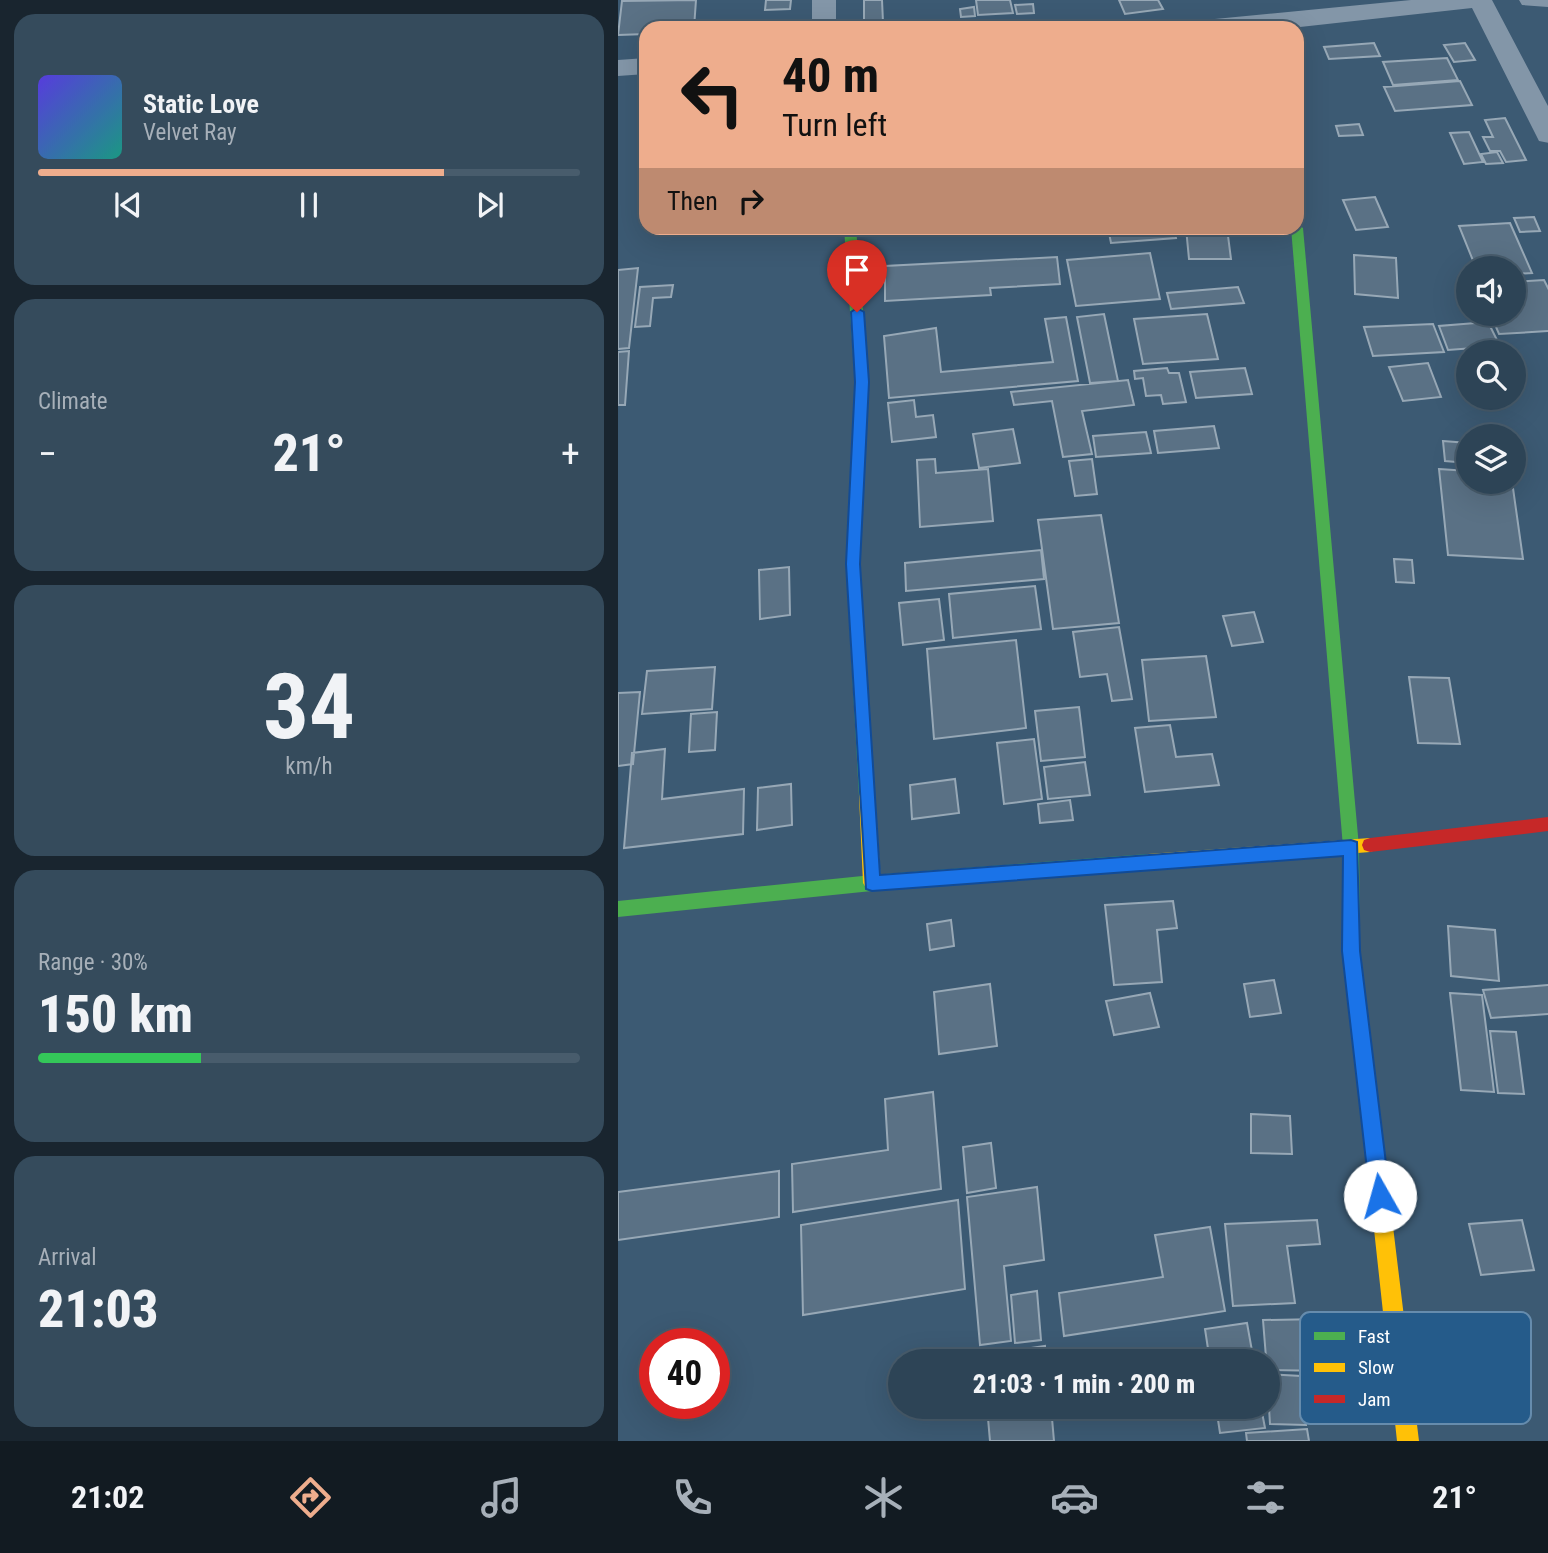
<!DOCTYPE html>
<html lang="en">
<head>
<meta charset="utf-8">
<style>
	:root { --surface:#2d4456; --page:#354b5c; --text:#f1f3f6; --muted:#a7b0b9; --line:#485c6c; --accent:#eead8d }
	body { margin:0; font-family:"Roboto Condensed",sans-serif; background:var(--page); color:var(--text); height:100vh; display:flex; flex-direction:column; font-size:26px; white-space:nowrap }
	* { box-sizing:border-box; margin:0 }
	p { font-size:23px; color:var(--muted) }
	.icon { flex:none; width:38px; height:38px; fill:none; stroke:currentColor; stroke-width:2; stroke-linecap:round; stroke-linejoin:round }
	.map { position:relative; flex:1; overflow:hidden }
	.sheet { display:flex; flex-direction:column; gap:14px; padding:14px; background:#19252f; width:618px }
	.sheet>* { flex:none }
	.banner { position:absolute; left:21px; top:21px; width:665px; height:214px; border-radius:21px; box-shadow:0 7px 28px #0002,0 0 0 2px var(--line); background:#eead8d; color:#111; overflow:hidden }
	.controls { position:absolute; left:838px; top:256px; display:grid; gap:14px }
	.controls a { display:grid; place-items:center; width:70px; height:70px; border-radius:50%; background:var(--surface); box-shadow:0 7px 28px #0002,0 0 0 2px var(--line); font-size:35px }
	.speed { position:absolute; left:21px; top:1328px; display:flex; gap:14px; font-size:35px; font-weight:700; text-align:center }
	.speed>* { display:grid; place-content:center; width:91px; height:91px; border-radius:50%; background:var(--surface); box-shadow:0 7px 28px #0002,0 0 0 2px var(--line); line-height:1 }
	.speed .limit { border:10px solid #d22; background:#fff; color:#111 }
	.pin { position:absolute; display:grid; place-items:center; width:60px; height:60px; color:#fff; margin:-72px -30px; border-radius:50% 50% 50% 0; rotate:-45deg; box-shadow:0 0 7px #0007 }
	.pin .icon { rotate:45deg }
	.me { position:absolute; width:77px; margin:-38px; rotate:353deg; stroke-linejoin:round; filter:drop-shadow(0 0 5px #0008) }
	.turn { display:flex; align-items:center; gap:24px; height:147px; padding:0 28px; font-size:32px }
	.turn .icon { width:91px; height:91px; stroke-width:2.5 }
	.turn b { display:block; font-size:49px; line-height:60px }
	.then { display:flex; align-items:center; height:66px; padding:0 28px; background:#0003; gap:14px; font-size:26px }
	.big { font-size:52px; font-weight:800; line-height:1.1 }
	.sheet .card { flex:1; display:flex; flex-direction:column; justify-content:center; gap:10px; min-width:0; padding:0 24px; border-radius:21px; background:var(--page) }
	.sheet .dial { align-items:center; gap:0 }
	.dial b { font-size:91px; line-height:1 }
	.song { display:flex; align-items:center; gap:21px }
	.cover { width:84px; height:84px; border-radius:10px; background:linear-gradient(135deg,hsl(250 70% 55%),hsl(170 70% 35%)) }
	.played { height:7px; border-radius:4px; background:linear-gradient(90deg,var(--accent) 75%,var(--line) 75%) }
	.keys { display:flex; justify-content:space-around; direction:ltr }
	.heat { display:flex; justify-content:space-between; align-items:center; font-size:38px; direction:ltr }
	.charge { height:10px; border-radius:5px; background:linear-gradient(90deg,#34c759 30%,var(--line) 0) }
	.trip { position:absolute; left:270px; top:1349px; width:392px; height:70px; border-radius:35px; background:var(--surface); box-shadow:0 7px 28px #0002,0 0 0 2px var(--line); font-weight:800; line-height:70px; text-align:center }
	.tab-bar { display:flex; height:112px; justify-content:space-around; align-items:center; background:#121b22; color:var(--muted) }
	.tab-bar .icon { width:49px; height:49px }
	.tab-bar .active { color:var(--accent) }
	.tab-bar b { font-size:32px; color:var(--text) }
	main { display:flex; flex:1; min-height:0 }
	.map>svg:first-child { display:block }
	.building { fill:#5a7185; stroke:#97a8b6; stroke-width:2 }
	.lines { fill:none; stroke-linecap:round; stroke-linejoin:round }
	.street { fill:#8396a8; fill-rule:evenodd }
	.fast { fill:#4caf50; fill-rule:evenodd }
	.slow { fill:#ffc107; fill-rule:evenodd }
	.jam { fill:#c62828; fill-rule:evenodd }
	.route { fill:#1a73e8; stroke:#114b97; stroke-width:2 }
	.key { fill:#255b8a; stroke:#668cad; stroke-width:2 }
	.key-label { font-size:19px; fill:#fff }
</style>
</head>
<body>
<main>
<section class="sheet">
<div class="card">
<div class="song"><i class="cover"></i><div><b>Static Love</b><p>Velvet Ray</p></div></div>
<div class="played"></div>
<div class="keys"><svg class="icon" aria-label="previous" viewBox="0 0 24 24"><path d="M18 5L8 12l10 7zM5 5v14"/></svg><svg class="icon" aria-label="pause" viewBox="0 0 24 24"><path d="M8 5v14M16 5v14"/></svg><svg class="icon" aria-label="next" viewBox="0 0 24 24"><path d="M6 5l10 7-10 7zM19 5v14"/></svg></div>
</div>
<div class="card"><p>Climate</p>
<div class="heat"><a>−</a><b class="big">21°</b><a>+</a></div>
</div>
<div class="card dial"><b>34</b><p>km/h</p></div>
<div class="card"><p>Range · 30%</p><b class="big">150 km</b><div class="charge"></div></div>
<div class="card"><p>Arrival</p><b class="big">21:03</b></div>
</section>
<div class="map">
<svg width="931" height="1441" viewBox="0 0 931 1441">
	<rect width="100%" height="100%" fill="#3c5a73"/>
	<!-- building -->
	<path class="building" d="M 78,0 L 76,28 L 28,28 L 28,34 L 0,35 L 4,1 Z
		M 148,0 L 173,0 L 172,9 L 147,10 Z
		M 246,0 L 264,0 L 265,22 L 246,23 Z
		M 358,0 L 392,0 L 395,13 L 360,15 Z
		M 501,0 L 540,0 L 545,9 L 507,14 Z
		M 415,4 L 416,13 L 399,14 L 397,5 Z
		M 356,7 L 357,16 L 343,17 L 342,9 Z
		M 756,43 L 762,56 L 711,59 L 706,47 Z
		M 847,43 L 857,60 L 836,62 L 826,45 Z
		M 829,58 L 840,80 L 775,85 L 765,62 Z
		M 842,81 L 854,105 L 777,111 L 766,87 Z
		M 887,118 L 908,160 L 888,162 L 882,151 L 872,151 L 865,137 L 875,137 L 867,120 Z
		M 741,124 L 745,135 L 721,136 L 718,126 Z
		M 851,132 L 865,162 L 846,164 L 832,133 Z
		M 879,152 L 885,163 L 868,164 L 863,154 Z
		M 757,197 L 770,227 L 738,230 L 725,200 Z
		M 916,217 L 922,231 L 902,232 L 896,218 Z
		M 892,223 L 914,273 L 896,274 L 896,268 L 858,268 L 841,226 Z
		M 490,228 L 556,228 L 558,238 L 493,243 Z
		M 568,228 L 609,228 L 613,259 L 571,259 Z
		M 532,253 L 542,299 L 458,306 L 449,260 Z
		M 736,255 L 778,258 L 780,298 L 737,294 Z
		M 439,257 L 442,284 L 372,288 L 373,295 L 267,301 L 267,266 Z
		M 20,268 L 11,348 L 0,349 L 0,270 Z
		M 926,280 L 931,290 L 931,331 L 881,334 L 872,313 L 896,313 L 896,282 Z
		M 55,285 L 53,297 L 35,298 L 32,326 L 17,327 L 22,287 Z
		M 620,287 L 626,303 L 553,309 L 549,293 Z
		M 486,314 L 500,381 L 472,383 L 459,317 Z
		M 589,314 L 600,359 L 525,364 L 516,319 Z
		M 448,317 L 460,381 L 271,398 L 266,336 L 318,328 L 323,372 L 435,362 L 427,319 Z
		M 870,322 L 882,346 L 830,350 L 821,326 Z
		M 815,324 L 826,352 L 755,356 L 746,327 Z
		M 11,351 L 7,405 L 0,405 L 0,352 Z
		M 810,363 L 823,397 L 785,401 L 771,367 Z
		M 549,368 L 551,373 L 561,373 L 568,402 L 545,404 L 543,395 L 528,396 L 525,378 L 517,379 L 516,371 Z
		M 627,368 L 634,394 L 578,398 L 572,372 Z
		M 510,380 L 516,405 L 464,411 L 474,454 L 445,457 L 434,401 L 396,405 L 393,392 Z
		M 296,400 L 298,417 L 315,415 L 318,437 L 274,442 L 270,403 Z
		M 596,426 L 601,448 L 540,453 L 536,431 Z
		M 395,429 L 402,463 L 361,468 L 355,434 Z
		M 528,432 L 533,453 L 478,457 L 475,436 Z
		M 825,441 L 850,443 L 850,463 L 827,461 Z
		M 317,459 L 318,473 L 370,469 L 375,521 L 302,527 L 299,460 Z
		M 474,459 L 479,494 L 457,496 L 451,461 Z
		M 821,469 L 850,471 L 850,481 L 894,481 L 905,559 L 830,555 Z
		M 483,515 L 501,623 L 435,629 L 420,520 Z
		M 423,550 L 426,579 L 288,591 L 287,563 Z
		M 776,559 L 794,560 L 796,583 L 778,582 Z
		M 171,567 L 172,615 L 142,619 L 141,570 Z
		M 417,586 L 423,629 L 335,638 L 331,594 Z
		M 321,599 L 326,640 L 285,645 L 281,603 Z
		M 636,612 L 645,642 L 614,646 L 605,616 Z
		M 501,627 L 514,699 L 494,701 L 489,674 L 462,677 L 455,632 Z
		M 398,640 L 408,728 L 316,739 L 309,649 Z
		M 588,656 L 598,717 L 531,721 L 524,660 Z
		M 97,667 L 94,709 L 24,714 L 29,671 Z
		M 791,677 L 831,678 L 842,744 L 800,743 Z
		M 22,692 L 15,764 L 0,766 L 0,693 Z
		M 461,707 L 467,757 L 423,761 L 417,711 Z
		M 99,712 L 97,750 L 71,752 L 73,714 Z
		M 552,725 L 558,757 L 594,754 L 601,785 L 527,792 L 517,728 Z
		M 416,739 L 424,799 L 386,804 L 379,743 Z
		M 47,749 L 44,799 L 126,789 L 125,834 L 6,848 L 14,753 Z
		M 467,762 L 472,795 L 430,799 L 426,767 Z
		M 337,779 L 341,813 L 294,819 L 292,785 Z
		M 173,784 L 174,825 L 139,830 L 140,788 Z
		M 452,800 L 455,820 L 422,823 L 420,804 Z
		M 555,901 L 559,928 L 539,930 L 544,982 L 496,985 L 487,905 Z
		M 333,920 L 336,946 L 312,950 L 309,924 Z
		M 830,926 L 877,930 L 881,981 L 833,976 Z
		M 656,980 L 663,1013 L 632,1017 L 626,984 Z
		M 372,984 L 379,1046 L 321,1054 L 316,992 Z
		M 931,985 L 931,1014 L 873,1018 L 865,990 Z
		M 532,993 L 541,1027 L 496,1035 L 488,1001 Z
		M 832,993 L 864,995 L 876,1092 L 843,1090 Z
		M 872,1031 L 898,1032 L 906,1094 L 880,1093 Z
		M 315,1092 L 323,1189 L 175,1212 L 174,1164 L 270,1150 L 267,1099 Z
		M 633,1114 L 672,1116 L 674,1154 L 633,1153 Z
		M 373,1143 L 378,1188 L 349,1193 L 345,1147 Z
		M 161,1171 L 161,1217 L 0,1240 L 0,1192 Z
		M 419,1187 L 426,1260 L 386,1266 L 393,1341 L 362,1345 L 349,1197 Z
		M 340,1200 L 347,1289 L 185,1315 L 183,1225 Z
		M 699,1220 L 702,1244 L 669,1246 L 677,1303 L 615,1306 L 607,1224 Z
		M 904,1220 L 916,1270 L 863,1275 L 851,1224 Z
		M 592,1227 L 607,1311 L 446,1336 L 441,1293 L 545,1277 L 537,1235 Z
		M 419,1291 L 423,1340 L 397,1343 L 393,1295 Z
		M 703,1319 L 709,1371 L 649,1370 L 645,1320 Z
		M 629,1323 L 636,1362 L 592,1362 L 587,1329 Z
		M 427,1346 L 428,1362 L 365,1362 L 365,1355 Z
		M 359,1349 L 361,1362 L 310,1362 L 309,1357 Z
		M 649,1374 L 683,1376 L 688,1425 L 652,1424 Z
		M 312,1407 L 364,1407 L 313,1415 Z
		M 369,1407 L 433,1407 L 436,1441 L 372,1441 Z
		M 598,1407 L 643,1407 L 647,1428 L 602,1433 Z
		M 689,1429 L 691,1441 L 629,1441 L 628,1433 Z"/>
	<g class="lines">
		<!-- street -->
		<path class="street" d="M 194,0 L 218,0 L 218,28 L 194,28 Z
			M 793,0 L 874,0 L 931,108 L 931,143 L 921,141 L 918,135 L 854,8 L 673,28 L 564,28 L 567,23 L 576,21 Z
			M 901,0 L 931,0 L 931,7 L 904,5 Z
			M 28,58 L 28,74 L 0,76 L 0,60 Z"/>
		<!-- fast -->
		<path class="fast" d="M 679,224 L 685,228 L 741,847 L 742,951 L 762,1119 L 760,1126 L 753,1128 L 746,1126 L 744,1119 L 724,951 L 725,847 L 673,228 L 679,228 Z
			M 226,228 L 238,228 L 251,382 L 242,564 L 257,796 L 255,801 L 249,803 L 243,801 L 241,796 L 228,564 L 237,382 Z
			M 530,854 L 536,857 L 538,862 L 536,867 L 530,870 L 254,891 L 0,917 L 0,901 L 254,875 Z"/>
		<!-- slow -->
		<path class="slow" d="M 249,789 L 255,791 L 257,796 L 263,883 L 260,888 L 254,891 L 248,888 L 245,883 L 241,796 L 243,791 Z
			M 752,838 L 758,840 L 760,845 L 758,850 L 752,852 L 530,870 L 524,867 L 522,862 L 524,857 L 530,854 Z
			M 753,1110 L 760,1112 L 762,1119 L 801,1441 L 779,1441 L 744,1119 L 746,1112 Z"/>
		<!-- jam -->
		<path class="jam" d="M 931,817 L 931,831 L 752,852 L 746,850 L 744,845 L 746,840 L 752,838 Z"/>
	</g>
	<!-- route -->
	<path class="route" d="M 239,308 L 246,312 L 251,382 L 242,564 L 262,875 L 733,840 L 739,842 L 742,951 L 772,1196 L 769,1203 L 762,1206 L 755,1203 L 752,1196 L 724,951 L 725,856 L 254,891 L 248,889 L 228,564 L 237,382 L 233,312 Z"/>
	<!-- legend -->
	<rect x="682" y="1312" width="231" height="112" rx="10" class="key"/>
	<rect x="696" y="1332" width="31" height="8" fill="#4caf50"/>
	<rect x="696" y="1363" width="31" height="9" fill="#ffc107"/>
	<rect x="696" y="1395" width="31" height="8" fill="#c62828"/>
	<g class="key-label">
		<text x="740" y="1343">Fast</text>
		<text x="740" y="1374">Slow</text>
		<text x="740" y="1406">Jam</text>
	</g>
</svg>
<div class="controls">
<a><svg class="icon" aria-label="sound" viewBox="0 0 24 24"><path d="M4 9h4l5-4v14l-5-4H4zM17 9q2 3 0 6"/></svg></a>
<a><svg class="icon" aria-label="search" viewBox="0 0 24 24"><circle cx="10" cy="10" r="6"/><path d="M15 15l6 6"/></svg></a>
<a><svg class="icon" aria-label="layers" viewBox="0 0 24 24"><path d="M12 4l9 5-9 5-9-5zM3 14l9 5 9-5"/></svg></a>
</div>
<div class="speed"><div class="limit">40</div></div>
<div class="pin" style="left:239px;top:312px;background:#d93025"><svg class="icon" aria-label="arrive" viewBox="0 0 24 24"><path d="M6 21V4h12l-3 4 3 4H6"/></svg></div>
<svg class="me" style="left:762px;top:1196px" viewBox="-20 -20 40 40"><circle r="19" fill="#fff"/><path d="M0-13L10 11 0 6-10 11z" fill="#1a73e8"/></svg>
<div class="trip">21:03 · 1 min · 200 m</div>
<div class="banner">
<div class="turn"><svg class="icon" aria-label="left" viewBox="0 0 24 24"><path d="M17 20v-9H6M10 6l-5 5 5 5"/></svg><div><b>40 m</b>Turn left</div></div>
<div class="then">Then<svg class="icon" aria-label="right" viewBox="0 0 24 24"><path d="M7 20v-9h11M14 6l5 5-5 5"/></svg></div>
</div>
</div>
</main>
<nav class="tab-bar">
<b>21:02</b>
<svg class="icon active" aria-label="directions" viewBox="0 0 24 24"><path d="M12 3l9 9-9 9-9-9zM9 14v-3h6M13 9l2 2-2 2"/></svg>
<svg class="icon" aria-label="music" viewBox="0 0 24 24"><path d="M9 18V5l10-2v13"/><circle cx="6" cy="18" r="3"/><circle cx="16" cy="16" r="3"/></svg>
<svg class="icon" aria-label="phone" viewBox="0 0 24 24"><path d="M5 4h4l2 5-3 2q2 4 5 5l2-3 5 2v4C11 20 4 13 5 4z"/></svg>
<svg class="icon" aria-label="climate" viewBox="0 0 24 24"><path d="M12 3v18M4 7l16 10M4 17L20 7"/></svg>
<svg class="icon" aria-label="car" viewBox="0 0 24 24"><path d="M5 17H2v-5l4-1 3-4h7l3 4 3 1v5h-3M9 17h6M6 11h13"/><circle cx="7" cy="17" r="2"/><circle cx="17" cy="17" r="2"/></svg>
<svg class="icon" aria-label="filters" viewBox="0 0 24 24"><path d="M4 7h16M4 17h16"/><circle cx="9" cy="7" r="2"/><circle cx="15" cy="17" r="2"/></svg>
<b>21°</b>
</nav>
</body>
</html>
